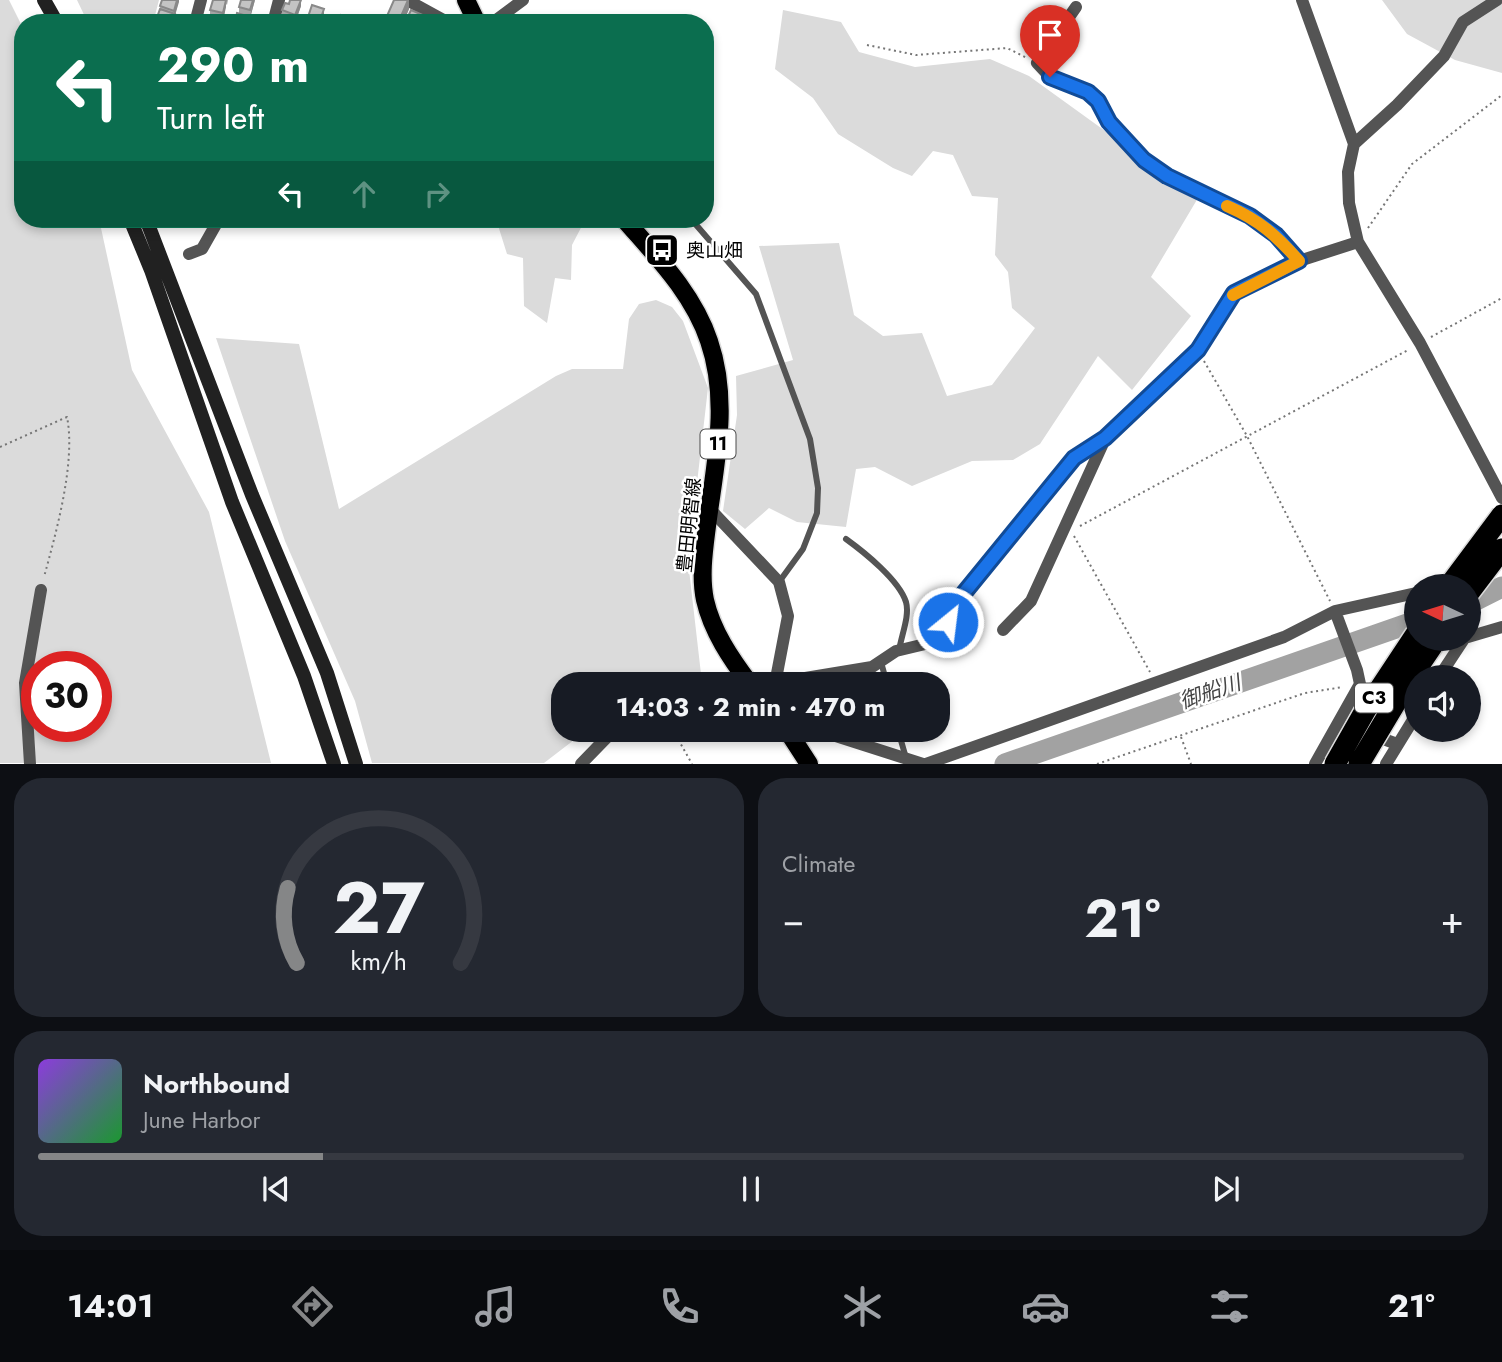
<!DOCTYPE html>
<html lang="en">
<head>
<meta charset="utf-8">
<style>
	:root { --surface:#171b24; --page:#242831; --text:#f1f3f6; --muted:#9ea1a6; --line:#363941; --accent:#858687 }
	body { margin:0; font-family:Jost,"Noto Sans JP",sans-serif; background:var(--page); color:var(--text); height:100vh; display:flex; flex-direction:column; font-size:26px; white-space:nowrap }
	* { box-sizing:border-box; margin:0 }
	p { font-size:23px; color:var(--muted) }
	.icon { flex:none; width:38px; height:38px; fill:none; stroke:currentColor; stroke-width:2; stroke-linecap:round; stroke-linejoin:round }
	.map { position:relative; height:764px; overflow:hidden }
	.side { display:flex; flex-direction:column; gap:14px; padding:14px; background:#0d0f14; flex:1 }
	.side>* { flex:none }
	.guide { position:absolute; left:14px; top:14px; width:700px; height:214px; border-radius:28px; box-shadow:0 4px 10px #0003; background:#0b6e4f; color:#fff; overflow:hidden }
	.needle { width:46px; rotate:274deg }
	.tools { position:absolute; left:1404px; top:574px; display:grid; gap:14px }
	.tools a { display:grid; place-items:center; width:77px; height:77px; border-radius:50%; background:var(--surface); box-shadow:0 4px 10px #0003; font-size:35px }
	.speed { position:absolute; left:21px; top:651px; display:flex; gap:14px; font-size:35px; font-weight:700; text-align:center }
	.speed>* { display:grid; place-content:center; width:91px; height:91px; border-radius:50%; background:var(--surface); box-shadow:0 4px 10px #0003; line-height:1 }
	.speed .limit { border:10px solid #d22; background:#fff; color:#111 }
	.pin { position:absolute; display:grid; place-items:center; width:60px; height:60px; color:#fff; margin:-72px -30px; border-radius:50% 50% 50% 0; rotate:-45deg; box-shadow:0 0 7px #0007 }
	.pin .icon { rotate:45deg }
	.me { position:absolute; width:77px; margin:-38px; rotate:29deg; stroke-linejoin:round; filter:drop-shadow(0 0 5px #0008) }
	.turn { display:flex; align-items:center; gap:24px; height:147px; padding:0 28px; font-size:32px }
	.turn .icon { width:91px; height:91px; stroke-width:2.5 }
	.turn b { display:block; font-size:49px; line-height:60px }
	.lanes { display:flex; align-items:center; height:66px; padding:0 28px; background:#0003; justify-content:center; gap:35px; direction:ltr }
	.lanes .off { opacity:.35 }
	.big { font-size:52px; font-weight:700; line-height:1.1 }
	.side .card { flex:1; display:flex; flex-direction:column; justify-content:center; gap:10px; min-width:0; padding:0 24px; border-radius:28px; background:var(--page) }
	.side .dial { align-items:center; gap:0 }
	.dial svg { height:182px; overflow:visible; fill:none; stroke:var(--line); stroke-width:7; stroke-linecap:round; text-anchor:middle }
	.dial text { fill:var(--text); stroke:none }
	.song { display:flex; align-items:center; gap:21px }
	.cover { width:84px; height:84px; border-radius:10px; background:linear-gradient(135deg,hsl(270 70% 55%),hsl(130 70% 35%)) }
	.played { height:7px; border-radius:4px; background:linear-gradient(90deg,var(--accent) 20%,var(--line) 20%) }
	.keys { display:flex; justify-content:space-around; direction:ltr }
	.heat { display:flex; justify-content:space-between; align-items:center; font-size:38px; direction:ltr }
	.side .tiles { flex:1; display:grid; gap:14px; grid-template-columns:1fr 1fr }
	.card:last-child { grid-column:span 2 }
	.trip { position:absolute; left:551px; top:672px; width:399px; height:70px; border-radius:28px; background:var(--surface); box-shadow:0 4px 10px #0003; font-weight:700; line-height:70px; text-align:center }
	.dock { display:flex; height:112px; justify-content:space-around; align-items:center; background:#090b0e; color:var(--muted) }
	.dock .icon { width:49px; height:49px }
	.dock .selected { color:var(--accent) }
	.dock b { font-size:32px; color:var(--text) }
	.map>svg:first-child { display:block }
	.green { fill:#dbdbdb; fill-rule:evenodd }
	.lines { fill:none; stroke-linecap:round; stroke-linejoin:round }
	.river { stroke:#a2a2a2; stroke-width:21 }
	.primary-casing { stroke:#dbdbdb; stroke-width:21 }
	.path { stroke:#767676; stroke-width:2; stroke-dasharray:2 3.5; stroke-linecap:butt }
	.lane { stroke:#545454; stroke-width:6 }
	.street { stroke:#545454; stroke-width:12 }
	.secondary { stroke:#212121; stroke-width:14 }
	.primary { stroke:#000; stroke-width:18 }
	.highway-bridge-casing { stroke:#dbdbdb; stroke-width:24; stroke-linecap:butt }
	.highway-bridge { stroke:#000; stroke-width:21 }
	.wall { fill:#a9a9a9 }
	.shaded-wall { fill:#898989 }
	.building { fill:#c4c4c4; stroke:#898989; stroke-width:2 }
	.route-casing { stroke:#114b97; stroke-width:18 }
	.route { stroke:#1a73e8; stroke-width:12 }
	.slow { stroke:#f59e0b; stroke-width:12 }
	.labels { text-anchor:middle; dominant-baseline:central; stroke-width:5; stroke-linejoin:round; paint-order:stroke }
	.shield { fill:#fff; stroke:#4c4c4c; stroke-width:2 }
	.shield-label { font-size:18px; font-weight:bold; fill:#000 }
	.poi-label { font-size:19px; fill:#000; stroke:#fff; text-anchor:start }
	.street-label { font-size:19px; fill:#000; stroke:#fff }
	.water-label { font-size:21px; font-style:italic; fill:#434343; stroke:#fff }
</style>
</head>
<body>
<div class="map">
<svg width="1502" height="764" viewBox="0 0 1502 764">
	<rect width="100%" height="100%" fill="#fff"/>
	<!-- green -->
	<path class="green" d="M 0,0 L 9,0 L 23,28 L 23,219 L 99,219 L 132,370 L 209,512 L 271,763 L 0,763 ZM 37,667 L 96,667 L 96,726 L 37,726 Z
		M 77,0 L 159,0 L 153,23 L 88,23 Z
		M 1382,0 L 1502,0 L 1502,73 L 1455,60 L 1407,34 Z
		M 783,10 L 841,22 L 859,52 L 915,67 L 990,59 L 1029,76 L 1198,198 L 1151,277 L 1191,316 L 1132,390 L 1098,356 L 1040,444 L 1013,460 L 972,461 L 912,486 L 875,467 L 856,469 L 846,527 L 797,522 L 769,508 L 745,529 L 723,511 L 737,415 L 736,376 L 793,360 L 759,246 L 839,243 L 854,315 L 883,336 L 922,333 L 947,396 L 992,385 L 1035,328 L 1012,308 L 1008,272 L 995,255 L 998,198 L 972,196 L 953,155 L 933,151 L 912,176 L 893,168 L 838,134 L 813,98 L 775,69 Z
		M 496,219 L 585,220 L 572,245 L 571,280 L 555,278 L 547,323 L 524,306 L 523,258 L 507,254 Z
		M 656,300 L 672,307 L 683,321 L 708,388 L 688,561 L 701,674 L 650,684 L 564,684 L 564,730 L 587,730 L 544,763 L 372,763 L 355,701 L 285,541 L 216,338 L 299,344 L 339,509 L 556,376 L 572,369 L 623,369 L 629,319 L 639,304 Z"/>
	<g class="lines">
		<!-- river -->
		<path class="river" d="M 1468,604 L 1502,587
			M 1005,764 L 1416,621"/>
		<!-- primary casing -->
		<g class="primary-casing">
			<path id="primary" d="M 466,0 L 477,23
				M 624,219 C 656,256 693,293 709,341 C 730,402 715,464 707,526 C 704,550 700,576 705,600 C 712,631 731,659 750,684
				M 787,730 L 809,764"/>
		</g>
		<!-- path -->
		<path class="path" d="M 867,45 L 916,55 L 1007,48 L 1027,58
			M 1368,228 L 1412,164 L 1502,95
			M 1431,337 L 1502,298
			M 1204,361 L 1247,436 L 1330,601
			M 0,447 L 67,417 C 76,462 56,533 44,577
			M 1080,526 L 1408,350
			M 1074,536 L 1150,672
			M 673,730 L 692,764
			M 1181,737 L 1191,764
			M 1097,764 L 1305,693 L 1343,687"/>
		<!-- lane -->
		<path class="lane" d="M 691,219 L 756,294 L 810,439 L 818,488 L 817,513 L 803,549 L 779,582
			M 846,539 C 864,552 899,580 906,602 C 910,616 901,636 899,651
			M 881,662 L 887,684
			M 898,730 L 906,758"/>
		<!-- street -->
		<path class="street" d="M 407,0 L 449,23
			M 1302,0 L 1354,144 L 1348,172 L 1349,203 L 1358,242 L 1420,343 L 1502,498
			M 1076,7 L 1037,63 L 1050,77 L 1088,92 L 1098,101 L 1109,122 L 1144,161 L 1167,176 L 1250,216 L 1276,235 L 1299,261
			M 195,23 L 201,0
			M 273,23 L 279,0
			M 492,23 L 523,0
			M 1354,144 L 1397,105 L 1444,56 L 1463,22 L 1497,0
			M 189,254 L 202,249 L 219,219
			M 709,508 L 779,582 L 788,616 L 775,684
			M 1431,586 L 1453,577
			M 1003,630 L 1031,601 L 1105,439
			M 1468,637 L 1502,627
			M 1439,677 L 1464,639
			M 775,683 L 872,667 L 896,651 L 942,640 L 955,604 L 1074,458 L 1105,438 L 1198,350 L 1234,293 L 1299,261 L 1358,242
			M 730,684 L 748,682
			M 817,730 L 923,764
			M 1370,734 L 1397,744
			M 30,764 L 25,683 L 41,590
			M 581,764 L 614,730
			M 926,764 L 1284,637 L 1335,611 L 1416,593
			M 1315,764 L 1360,684 L 1357,670 L 1335,611
			M 1386,764 L 1416,715"/>
		<!-- secondary -->
		<path class="secondary" d="M 44,0 L 57,23
			M 130,219 L 151,270 L 232,502 L 304,676 L 334,764
			M 146,219 L 252,495 L 327,673 L 356,764"/>
		<!-- primary -->
		<use href="#primary" class="primary"/>
		<!-- highway-bridge casing -->
		<g class="highway-bridge-casing">
			<path id="highway-bridge" d="M 1449,586 L 1502,515
				M 1468,594 L 1502,549
				M 1335,764 L 1365,711 L 1416,634
				M 1359,764 L 1408,682 L 1437,639"/>
		</g>
		<!-- highway-bridge -->
		<use href="#highway-bridge" class="highway-bridge"/>
	</g>
	<!-- wall -->
	<path class="wall" d="M 179,0 L 175,14 L 160,9 L 160,6 Z
		M 213,0 L 228,0 L 227,5 L 226,4 L 223,21 L 210,18 L 210,10 Z
		M 255,0 L 250,18 L 250,23 L 239,14 L 239,7 Z
		M 301,0 L 301,6 L 295,23 L 282,18 L 282,10 L 289,4 Z
		M 409,0 L 409,9 L 403,23 L 387,23 L 387,16 Z"/>
	<!-- shaded-wall -->
	<path class="shaded-wall" d="M 177,0 L 179,0 L 179,2 L 174,19 L 174,11 Z
		M 226,0 L 226,7 L 223,21 L 223,13 Z
		M 253,0 L 255,0 L 250,18 L 250,23 L 249,23 Z
		M 301,0 L 301,6 L 295,23 L 295,15 Z
		M 408,0 L 409,0 L 409,9 L 403,23 L 399,21 Z
		M 324,9 L 324,17 L 321,23 L 319,23 Z"/>
	<!-- building -->
	<path class="building" d="M 162,0 L 177,0 L 174,11 L 160,6 Z
		M 213,0 L 226,0 L 223,13 L 210,10 Z
		M 241,0 L 253,0 L 250,10 L 239,7 Z
		M 290,0 L 301,0 L 295,15 L 282,10 L 285,3 L 289,4 Z
		M 394,0 L 408,0 L 399,21 L 387,16 Z
		M 312,5 L 324,9 L 319,23 L 314,23 L 307,20 Z
		M 160,9 L 175,14 L 172,23 L 155,23 Z
		M 411,10 L 425,16 L 422,23 L 405,23 Z
		M 237,13 L 250,17 L 249,23 L 235,23 Z
		M 341,15 L 355,20 L 354,23 L 338,23 Z
		M 210,18 L 221,20 L 220,23 L 209,23 Z"/>
	<g class="lines">
		<!-- route casing -->
		<g class="route-casing">
			<path id="route" d="M 948,622 L 955,604 L 1074,458 L 1105,438 L 1198,350 L 1234,293 L 1299,261 L 1276,235 L 1250,216 L 1167,176 L 1144,160 L 1109,122 L 1098,101 L 1088,92 L 1050,77"/>
		</g>
		<!-- route -->
		<use href="#route" class="route"/>
		<!-- slow -->
		<path class="slow" d="M 1227,206 C 1259,220 1276,235 1299,261 L 1233,295"/>
	</g>
	<!-- icons -->
	<defs>
		<g id="bus-square" transform="scale(1.75)"><rect x="-9" y="-9" width="18" height="18" rx="4" fill="#000" stroke="#fff"/><path d="M-5-6H5V4H4V6H2V4H-2V6H-4V4H-5ZM-3.5-4V0h7V-4ZM-3.5 1.2v1.5H-2V1.2ZM2 1.2v1.5H3.5V1.2Z" fill="#fff"/></g>
	</defs>
	<g fill-rule="evenodd">
		<use href="#bus-square" x="662" y="250"/>
	</g>
	<g class="labels">
		<!-- shield labels -->
		<g class="shield">
			<rect x="700.5" y="429.5" width="35" height="29" rx="5"/>
			<rect x="1355" y="683.5" width="38" height="29" rx="5"/>
		</g>
		<g class="shield-label">
			<text x="718" y="444">11</text>
			<text x="1374" y="698">C3</text>
		</g>
		<!-- poi labels -->
		<g class="poi-label">
			<text x="686" y="250">奥山畑</text>
		</g>
		<!-- street labels -->
		<g class="street-label">
			<text transform="translate(689 525) rotate(-84)">豊田明智線</text>
		</g>
		<!-- water labels -->
		<g class="water-label">
			<text transform="translate(1210 692) rotate(-19)">御船川</text>
		</g>
	</g>
</svg>
<div class="tools">
<a><svg class="needle" viewBox="-14 -14 28 28"><path d="M0-13l5 13h-10z" fill="#e53935"/><path d="M0 13l5-13h-10z" fill="#9ea1a6"/></svg></a>
<a><svg class="icon" aria-label="sound" viewBox="0 0 24 24"><path d="M4 9h4l5-4v14l-5-4H4zM17 9q2 3 0 6"/></svg></a>
</div>
<div class="speed"><div class="limit">30</div></div>
<div class="pin" style="left:1050px;top:77px;background:#d93025"><svg class="icon" aria-label="arrive" viewBox="0 0 24 24"><path d="M6 21V4h12l-3 4 3 4H6"/></svg></div>
<svg class="me" style="left:948px;top:622px" viewBox="-20 -20 40 40"><circle r="17" fill="#1a73e8" stroke="#fff" stroke-width="3"/><path d="M0-11L8 9 0 5-8 9z" fill="#fff"/></svg>
<div class="trip">14:03 · 2 min · 470 m</div>
<div class="guide">
<div class="turn"><svg class="icon" aria-label="left" viewBox="0 0 24 24"><path d="M17 20v-9H6M10 6l-5 5 5 5"/></svg><div><b>290 m</b>Turn left</div></div>
<div class="lanes"><svg class="icon" aria-label="left" viewBox="0 0 24 24"><path d="M17 20v-9H6M10 6l-5 5 5 5"/></svg><svg class="icon off" aria-label="ahead" viewBox="0 0 24 24"><path d="M12 20V5M6 11l6-6 6 6"/></svg><svg class="icon off" aria-label="right" viewBox="0 0 24 24"><path d="M7 20v-9h11M14 6l5 5-5 5"/></svg></div>
</div>
</div>
<section class="side">
<div class="tiles">
<div class="card dial"><svg viewBox="0 0 100 80">
<path d="M14 69A42 42 0 1 1 86 69"/>
<path d="M14 69A42 42 0 0 1 10 36" stroke="#858687"/>
<text x="50" y="56" font-size="32" font-weight="700">27</text>
<text x="50" y="72" font-size="11">km/h</text>
</svg></div>
<div class="card"><p>Climate</p>
<div class="heat"><a>−</a><b class="big">21°</b><a>+</a></div>
</div>
<div class="card">
<div class="song"><i class="cover"></i><div><b>Northbound</b><p>June Harbor</p></div></div>
<div class="played"></div>
<div class="keys"><svg class="icon" aria-label="previous" viewBox="0 0 24 24"><path d="M18 5L8 12l10 7zM5 5v14"/></svg><svg class="icon" aria-label="pause" viewBox="0 0 24 24"><path d="M8 5v14M16 5v14"/></svg><svg class="icon" aria-label="next" viewBox="0 0 24 24"><path d="M6 5l10 7-10 7zM19 5v14"/></svg></div>
</div>
</div>
</section>
<nav class="dock">
<b>14:01</b>
<svg class="icon selected" aria-label="directions" viewBox="0 0 24 24"><path d="M12 3l9 9-9 9-9-9zM9 14v-3h6M13 9l2 2-2 2"/></svg>
<svg class="icon" aria-label="music" viewBox="0 0 24 24"><path d="M9 18V5l10-2v13"/><circle cx="6" cy="18" r="3"/><circle cx="16" cy="16" r="3"/></svg>
<svg class="icon" aria-label="phone" viewBox="0 0 24 24"><path d="M5 4h4l2 5-3 2q2 4 5 5l2-3 5 2v4C11 20 4 13 5 4z"/></svg>
<svg class="icon" aria-label="climate" viewBox="0 0 24 24"><path d="M12 3v18M4 7l16 10M4 17L20 7"/></svg>
<svg class="icon" aria-label="car" viewBox="0 0 24 24"><path d="M5 17H2v-5l4-1 3-4h7l3 4 3 1v5h-3M9 17h6M6 11h13"/><circle cx="7" cy="17" r="2"/><circle cx="17" cy="17" r="2"/></svg>
<svg class="icon" aria-label="filters" viewBox="0 0 24 24"><path d="M4 7h16M4 17h16"/><circle cx="9" cy="7" r="2"/><circle cx="15" cy="17" r="2"/></svg>
<b>21°</b>
</nav>
</body>
</html>
